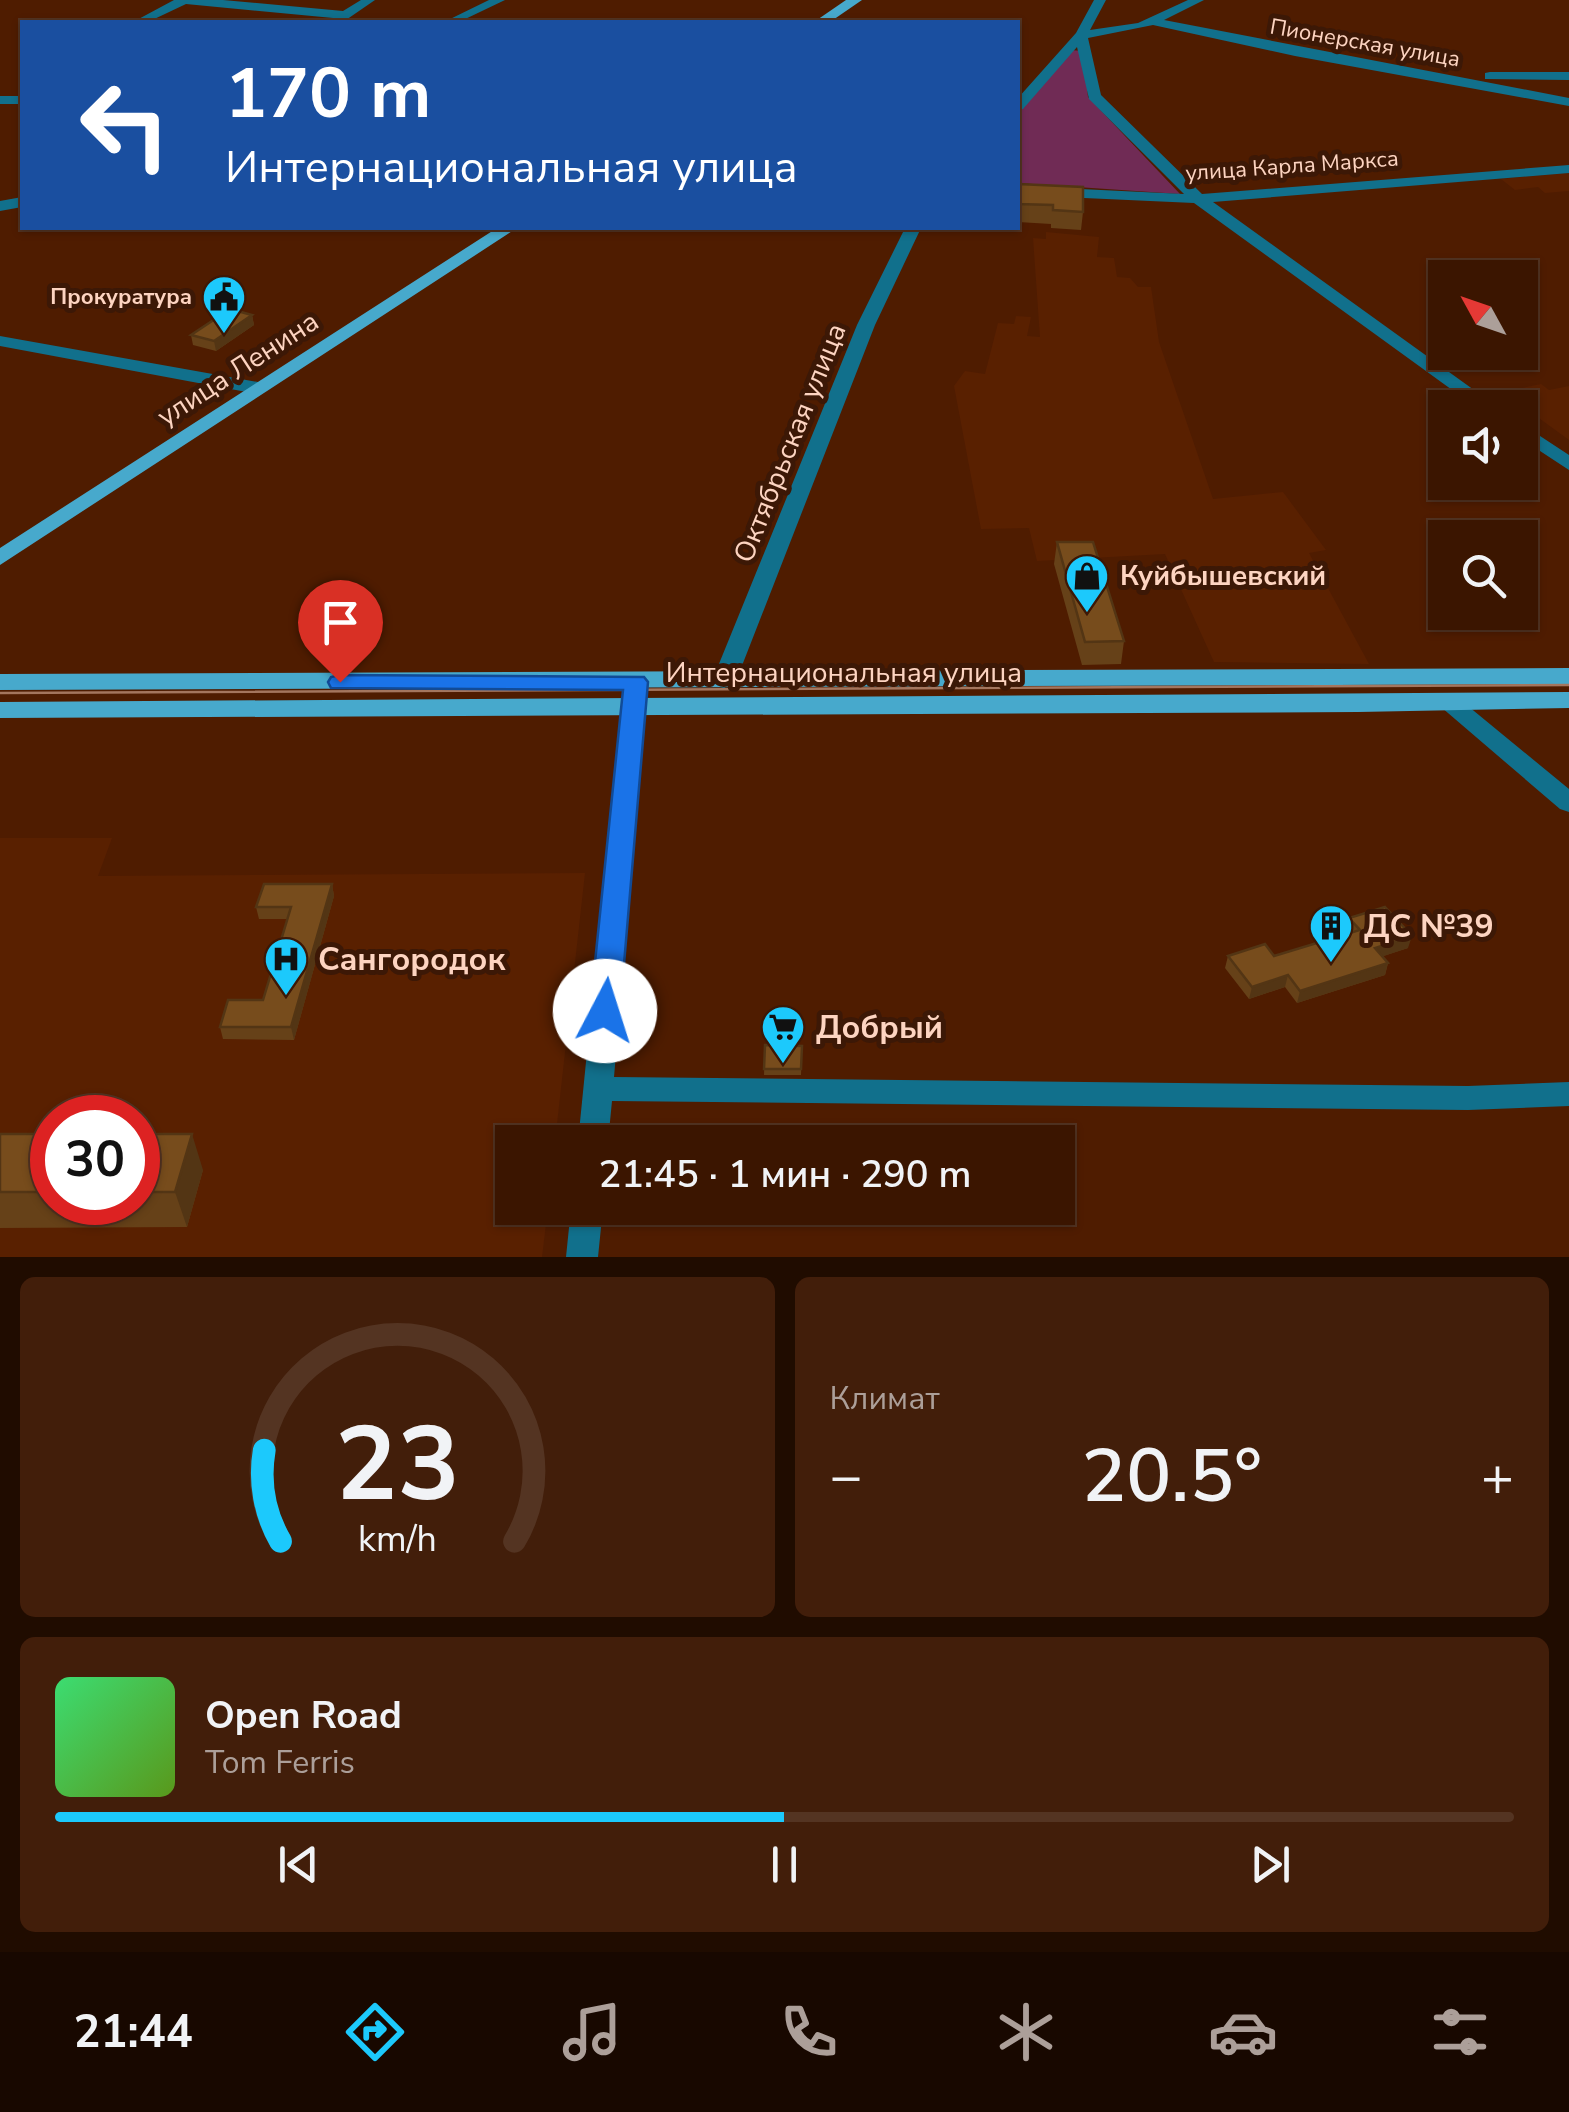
<!DOCTYPE html>
<html lang="ru">
<head>
<meta charset="utf-8">
<style>
	:root { --surface:#3b1500; --page:#421e0a; --text:#f1f3f6; --muted:#ac9f99; --line:#543422; --accent:#1cc9fc }
	body { margin:0; font-family:"Nunito Sans",sans-serif; background:var(--page); color:var(--text); height:100vh; display:flex; flex-direction:column; font-size:38px; white-space:nowrap }
	* { box-sizing:border-box; margin:0 }
	p { font-size:32px; color:var(--muted) }
	.icon { flex:none; width:55px; height:55px; fill:none; stroke:currentColor; stroke-width:2; stroke-linecap:round; stroke-linejoin:round }
	.map { position:relative; height:1257px; overflow:hidden }
	.details { display:flex; flex-direction:column; gap:20px; padding:20px; background:#200c00; flex:1 }
	.details>* { flex:none }
	.guide { position:absolute; left:20px; top:20px; width:1000px; height:210px; border-radius:0px; box-shadow:0 2px 8px #0004,0 0 0 2px var(--line); background:#1a4fa0; color:#fff; overflow:hidden }
	.needle { width:65px; rotate:310deg }
	.fabs { position:absolute; left:1428px; top:260px; display:grid; gap:20px }
	.fabs a { display:grid; place-items:center; width:110px; height:110px; border-radius:0px; background:var(--surface); box-shadow:0 2px 8px #0004,0 0 0 2px var(--line); font-size:50px }
	.speed { position:absolute; left:30px; top:1095px; display:flex; gap:20px; font-size:50px; font-weight:700; text-align:center }
	.speed>* { display:grid; place-content:center; width:130px; height:130px; border-radius:50%; background:var(--surface); box-shadow:0 2px 8px #0004,0 0 0 2px var(--line); line-height:1 }
	.speed .limit { border:15px solid #d22; background:#fff; color:#111 }
	.pin { position:absolute; display:grid; place-items:center; width:85px; height:85px; color:#fff; margin:-102px -42px; border-radius:50% 50% 50% 0; rotate:-45deg; box-shadow:0 0 10px #0007 }
	.pin .icon { rotate:45deg }
	.me { position:absolute; width:110px; margin:-55px; rotate:5deg; stroke-linejoin:round; filter:drop-shadow(0 0 8px #0008) }
	.turn { display:flex; align-items:center; gap:35px; height:210px; padding:0 40px; font-size:45px }
	.turn .icon { width:130px; height:130px; stroke-width:2.5 }
	.turn b { display:block; font-size:70px; line-height:85px }
	.big { font-size:75px; font-weight:600; line-height:1.1 }
	.details .card { flex:1; display:flex; flex-direction:column; justify-content:center; gap:15px; min-width:0; padding:0 35px; border-radius:15px; background:var(--page) }
	.details .dial { align-items:center; gap:0 }
	.dial svg { height:260px; overflow:visible; fill:none; stroke:var(--line); stroke-width:7; stroke-linecap:round; text-anchor:middle }
	.dial text { fill:var(--text); stroke:none }
	.song { display:flex; align-items:center; gap:30px }
	.cover { width:120px; height:120px; border-radius:15px; background:linear-gradient(135deg,hsl(140 70% 55%),hsl(90 70% 35%)) }
	.played { height:10px; border-radius:5px; background:linear-gradient(90deg,var(--accent) 50%,var(--line) 50%) }
	.keys { display:flex; justify-content:space-around; direction:ltr }
	.heat { display:flex; justify-content:space-between; align-items:center; font-size:55px; direction:ltr }
	.details .tiles { flex:1; display:grid; gap:20px; grid-template-columns:1fr 1fr }
	.card:last-child { grid-column:span 2 }
	.trip { position:absolute; left:495px; top:1125px; width:580px; height:100px; border-radius:0px; background:var(--surface); box-shadow:0 2px 8px #0004,0 0 0 2px var(--line); font-weight:600; line-height:100px; text-align:center }
	.tab-bar { display:flex; height:160px; justify-content:space-around; align-items:center; background:#180800; color:var(--muted) }
	.tab-bar .icon { width:70px; height:70px }
	.tab-bar .selected { color:var(--accent) }
	.tab-bar b { font-size:45px; color:var(--text) }
	.map>svg:first-child { display:block }
	.built { fill:#592000; fill-rule:evenodd }
	.green { fill:#702b55 }
	.lines { fill:none; stroke-linecap:round; stroke-linejoin:round }
	.minor { fill:#11708c; fill-rule:evenodd }
	.major { fill:#47a9cc; fill-rule:evenodd }
	.tram { stroke:#a4765e; stroke-width:2.5 }
	.wall { fill:#664118 }
	.shaded-wall { fill:#533514 }
	.building { fill:#774c1c; stroke:#533514; stroke-width:2.5 }
	.route { fill:#1a73e8; stroke:#114b97; stroke-width:2.5 }
	.labels { text-anchor:middle; dominant-baseline:central; stroke-width:10; stroke-linejoin:round; paint-order:stroke }
	.far-street-label { font-size:22px; fill:#fdd4c1; stroke:#3c1806 }
	.far-poi-label { font-size:22px; font-weight:bold; fill:#fdd4c1; stroke:#3c1806; text-anchor:end }
	.street-label { font-size:28px; fill:#fdd4c1; stroke:#3c1806 }
	.poi-label { font-size:28px; font-weight:bold; fill:#fdd4c1; stroke:#3c1806; text-anchor:start }
	.near-poi-label { font-size:32px; font-weight:bold; fill:#fdd4c1; stroke:#3c1806; text-anchor:start }
</style>
</head>
<body>
<div class="map">
<svg width="1569" height="1257" viewBox="0 0 1569 1257">
	<rect width="100%" height="100%" fill="#4f1c00"/>
	<!-- built -->
	<path class="built" d="M 1569,173 L 1569,191 L 1545,193 L 1538,187 L 1515,190 L 1501,179 Z
		M 1046,232 L 1099,237 L 1097,257 L 1114,258 L 1117,277 L 1130,278 L 1138,287 L 1151,287 L 1159,342 L 1213,499 L 1283,492 L 1326,550 L 1309,553 L 1369,664 L 1214,662 L 1165,554 L 1037,561 L 1029,528 L 981,529 L 954,386 L 965,371 L 985,374 L 998,323 L 1014,324 L 1016,316 L 1031,317 L 1027,336 L 1040,337 L 1033,238 L 1046,239 Z
		M 1541,384 L 1549,390 L 1569,386 L 1569,440 L 1503,392 Z
		M 0,838 L 112,838 L 98,876 L 585,873 L 555,1142 L 512,1142 L 512,1208 L 548,1208 L 542,1257 L 0,1257 ZM 52,1118 L 138,1118 L 138,1202 L 52,1202 Z"/>
	<!-- green -->
	<path class="green" d="M 1070,50 L 1083,51 L 1088,97 L 1180,194 L 1018,183 L 1018,114 Z"/>
	<g class="lines">
		<!-- minor -->
		<path class="minor" d="M 174,0 L 223,0 L 343,11 L 361,0 L 375,0 L 343,22 L 329,22 L 333,18 L 186,4 L 148,22 L 133,22 Z
			M 489,0 L 505,0 L 459,22 L 444,22 Z
			M 1094,0 L 1106,0 L 1090,30 L 1138,23 L 1188,0 L 1204,0 L 1164,20 L 1569,98 L 1569,106 L 1295,56 L 1153,25 L 1088,38 L 1101,95 L 1202,194 L 1569,165 L 1569,173 L 1213,202 L 1499,408 L 1477,408 L 1194,203 L 1018,195 L 1018,186 L 1184,194 L 1089,99 L 1077,47 L 1023,109 L 1018,110 L 1018,98 L 1076,33 Z
			M 1490,72 L 1569,72 L 1569,80 L 1485,79 L 1485,73 Z
			M 0,96 L 22,96 L 22,104 L 0,104 Z
			M 22,197 L 22,207 L 0,211 L 0,201 Z
			M 905,228 L 921,228 L 875,325 L 736,681 L 724,688 L 716,686 L 712,681 L 857,325 Z
			M 0,336 L 258,382 L 267,388 L 258,394 L 0,346 Z
			M 1520,423 L 1569,455 L 1569,470 L 1520,438 Z
			M 636,675 L 648,682 L 614,1077 L 1468,1086 L 1569,1082 L 1569,1106 L 1468,1110 L 612,1101 L 608,1142 L 578,1142 L 624,682 Z
			M 1449,694 L 1457,697 L 1569,789 L 1569,812 L 1560,809 L 1441,707 L 1437,702 Z
			M 571,1208 L 603,1208 L 598,1257 L 566,1257 Z"/>
		<!-- major -->
		<path class="major" d="M 846,0 L 862,0 L 830,22 L 814,22 Z
			M 497,228 L 517,228 L 0,565 L 0,548 Z
			M 1569,668 L 1569,684 L 0,690 L 0,674 Z
			M 1569,692 L 1569,708 L 1358,712 L 0,718 L 0,702 Z"/>
		<!-- tram -->
		<path class="tram" d="M 0,693 L 1569,685"/>
	</g>
	<!-- wall -->
	<path class="wall" d="M 1018,184 L 1083,212 L 1081,230 L 1051,228 L 1051,224 L 1018,222 Z
		M 252,315 L 254,325 L 216,351 L 193,345 L 191,335 Z
		M 1057,542 L 1124,641 L 1121,664 L 1082,665 L 1054,564 Z
		M 332,884 L 334,896 L 294,1040 L 223,1039 L 220,1027 L 263,1000 L 287,919 L 259,919 L 256,907 Z
		M 1349,918 L 1408,948 L 1383,956 L 1388,963 L 1385,975 L 1297,1003 L 1285,987 L 1249,999 L 1225,968 L 1228,956 L 1274,956 L 1349,933 L 1346,930 Z
		M 765,1045 L 802,1046 L 801,1075 L 764,1075 Z
		M 0,1134 L 52,1134 L 52,1202 L 138,1202 L 138,1134 L 203,1170 L 187,1227 L 0,1228 Z"/>
	<!-- shaded-wall -->
	<path class="shaded-wall" d="M 252,315 L 254,325 L 216,351 L 214,341 Z
		M 332,884 L 334,896 L 294,1040 L 291,1027 Z
		M 1412,936 L 1408,948 L 1372,960 L 1375,948 Z
		M 1388,963 L 1385,975 L 1297,1003 L 1300,991 Z
		M 1288,975 L 1285,987 L 1249,999 L 1252,987 Z
		M 192,1134 L 203,1170 L 187,1227 L 175,1192 Z"/>
	<!-- building -->
	<path class="building" d="M 1018,184 L 1083,187 L 1083,212 L 1053,210 L 1053,205 L 1018,204 Z
		M 230,309 L 252,315 L 214,341 L 191,335 Z
		M 1057,542 L 1093,542 L 1124,641 L 1085,642 Z
		M 264,884 L 332,884 L 291,1027 L 220,1027 L 228,1000 L 263,1000 L 291,907 L 256,907 Z
		M 1385,907 L 1412,936 L 1375,948 L 1388,963 L 1300,991 L 1288,975 L 1252,987 L 1228,956 L 1265,944 L 1274,956 L 1360,930 L 1349,918 Z
		M 765,1045 L 802,1046 L 801,1069 L 764,1069 Z
		M 0,1134 L 52,1134 L 52,1192 L 0,1192 Z
		M 138,1134 L 192,1134 L 175,1192 L 138,1192 Z"/>
	<!-- route -->
	<path class="route" d="M 340,675 L 644,677 L 648,682 L 620,1011 L 615,1019 L 605,1022 L 595,1019 L 590,1011 L 623,690 L 331,688 L 328,682 L 331,677 Z"/>
	<!-- icons -->
	<defs>
		<g id="civic-pin" transform="scale(2.25)"><path d="M0 17L-7.5 6A9.5 9.5 0 1 1 7.5 6Z" fill="#1cc9fc" stroke="#3c1806"/><path d="M-.6-6.5H3V-4.5H.6V-3L4-1V1h2V6H-6V1h2V-1L-.6-3ZM-1.2 2.5V6h2.4V2.5Z" fill="#111"/></g>
		<g id="shop-pin" transform="scale(2.25)"><path d="M0 17L-7.5 6A9.5 9.5 0 1 1 7.5 6Z" fill="#1cc9fc" stroke="#3c1806"/><path d="M-5-2.5h2.3a2.7 3.5 0 0 1 5.4 0H5L5.5 6h-11ZM-1.5-2.5h3a1.5 2.3 0 0 0-3 0Z" fill="#111"/></g>
		<g id="building-pin" transform="scale(2.25)"><path d="M0 17L-7.5 6A9.5 9.5 0 1 1 7.5 6Z" fill="#1cc9fc" stroke="#3c1806"/><path d="M-4-6H4V6H1V3H-1V6H-4ZM-2.5-4.3h1.7v1.8h-1.7ZM.8-4.3h1.7v1.8H.8ZM-2.5-1h1.7V.8h-1.7ZM.8-1h1.7V.8H.8Z" fill="#111"/></g>
		<g id="hospital-pin" transform="scale(2.25)"><path d="M0 17L-7.5 6A9.5 9.5 0 1 1 7.5 6Z" fill="#1cc9fc" stroke="#3c1806"/><path d="M-5-5h3v3.5h4V-5h3V5h-3V1.5h-4V5h-3Z" fill="#111"/></g>
		<g id="supermarket-pin" transform="scale(2.25)"><path d="M0 17L-7.5 6A9.5 9.5 0 1 1 7.5 6Z" fill="#1cc9fc" stroke="#3c1806"/><path d="M-6-5.5h2.5l.6 2H6L4.5 2H-2.5L-4.4-4H-6ZM-1.5 3.2a1.3 1.3 0 1 0 .1 0ZM3 3.2a1.3 1.3 0 1 0 .1 0Z" fill="#111"/></g>
	</defs>
	<g fill-rule="evenodd">
		<use href="#civic-pin" x="224" y="297"/>
		<use href="#shop-pin" x="1087" y="576"/>
		<use href="#building-pin" x="1331" y="926"/>
		<use href="#hospital-pin" x="286" y="959"/>
		<use href="#supermarket-pin" x="783" y="1027"/>
	</g>
	<g class="labels">
		<!-- far-street labels -->
		<g class="far-street-label">
			<text transform="translate(1365 43) rotate(10)">Пионерская улица</text>
			<text transform="translate(1292 166) rotate(-4)">улица Карла Маркса</text>
		</g>
		<!-- far-poi labels -->
		<g class="far-poi-label">
			<text x="192" y="297">Прокуратура</text>
		</g>
		<!-- street labels -->
		<g class="street-label">
			<text transform="translate(238 369) rotate(-33)">улица Ленина</text>
			<text transform="translate(790 443) rotate(-68)">Октябрьская улица</text>
			<text x="844" y="673">Интернациональная улица</text>
		</g>
		<!-- poi labels -->
		<g class="poi-label">
			<text x="1120" y="576">Куйбышевский</text>
		</g>
		<!-- near-poi labels -->
		<g class="near-poi-label">
			<text x="1364" y="926">ДС №39</text>
			<text x="318" y="959">Сангородок</text>
			<text x="816" y="1027">Добрый</text>
		</g>
	</g>
</svg>
<div class="fabs">
<a><svg class="needle" viewBox="-14 -14 28 28"><path d="M0-13l5 13h-10z" fill="#e53935"/><path d="M0 13l5-13h-10z" fill="#ac9f99"/></svg></a>
<a><svg class="icon" aria-label="sound" viewBox="0 0 24 24"><path d="M4 9h4l5-4v14l-5-4H4zM17 9q2 3 0 6"/></svg></a>
<a><svg class="icon" aria-label="search" viewBox="0 0 24 24"><circle cx="10" cy="10" r="6"/><path d="M15 15l6 6"/></svg></a>
</div>
<div class="speed"><div class="limit">30</div></div>
<div class="pin" style="left:340px;top:682px;background:#d93025"><svg class="icon" aria-label="arrive" viewBox="0 0 24 24"><path d="M6 21V4h12l-3 4 3 4H6"/></svg></div>
<svg class="me" style="left:605px;top:1011px" viewBox="-20 -20 40 40"><circle r="19" fill="#fff"/><path d="M0-13L10 11 0 6-10 11z" fill="#1a73e8"/></svg>
<div class="trip">21:45 · 1 мин · 290 m</div>
<div class="guide">
<div class="turn"><svg class="icon" aria-label="left" viewBox="0 0 24 24"><path d="M17 20v-9H6M10 6l-5 5 5 5"/></svg><div><b>170 m</b>Интернациональная улица</div></div>
</div>
</div>
<section class="details">
<div class="tiles">
<div class="card dial"><svg viewBox="0 0 100 80">
<path d="M14 69A42 42 0 1 1 86 69"/>
<path d="M14 69A42 42 0 0 1 9 41" stroke="#1cc9fc"/>
<text x="50" y="56" font-size="32" font-weight="700">23</text>
<text x="50" y="72" font-size="11">km/h</text>
</svg></div>
<div class="card"><p>Климат</p>
<div class="heat"><a>−</a><b class="big">20.5°</b><a>+</a></div>
</div>
<div class="card">
<div class="song"><i class="cover"></i><div><b>Open Road</b><p>Tom Ferris</p></div></div>
<div class="played"></div>
<div class="keys"><svg class="icon" aria-label="previous" viewBox="0 0 24 24"><path d="M18 5L8 12l10 7zM5 5v14"/></svg><svg class="icon" aria-label="pause" viewBox="0 0 24 24"><path d="M8 5v14M16 5v14"/></svg><svg class="icon" aria-label="next" viewBox="0 0 24 24"><path d="M6 5l10 7-10 7zM19 5v14"/></svg></div>
</div>
</div>
</section>
<nav class="tab-bar">
<b>21:44</b>
<svg class="icon selected" aria-label="directions" viewBox="0 0 24 24"><path d="M12 3l9 9-9 9-9-9zM9 14v-3h6M13 9l2 2-2 2"/></svg>
<svg class="icon" aria-label="music" viewBox="0 0 24 24"><path d="M9 18V5l10-2v13"/><circle cx="6" cy="18" r="3"/><circle cx="16" cy="16" r="3"/></svg>
<svg class="icon" aria-label="phone" viewBox="0 0 24 24"><path d="M5 4h4l2 5-3 2q2 4 5 5l2-3 5 2v4C11 20 4 13 5 4z"/></svg>
<svg class="icon" aria-label="climate" viewBox="0 0 24 24"><path d="M12 3v18M4 7l16 10M4 17L20 7"/></svg>
<svg class="icon" aria-label="car" viewBox="0 0 24 24"><path d="M5 17H2v-5l4-1 3-4h7l3 4 3 1v5h-3M9 17h6M6 11h13"/><circle cx="7" cy="17" r="2"/><circle cx="17" cy="17" r="2"/></svg>
<svg class="icon" aria-label="filters" viewBox="0 0 24 24"><path d="M4 7h16M4 17h16"/><circle cx="9" cy="7" r="2"/><circle cx="15" cy="17" r="2"/></svg>
</nav>
</body>
</html>
